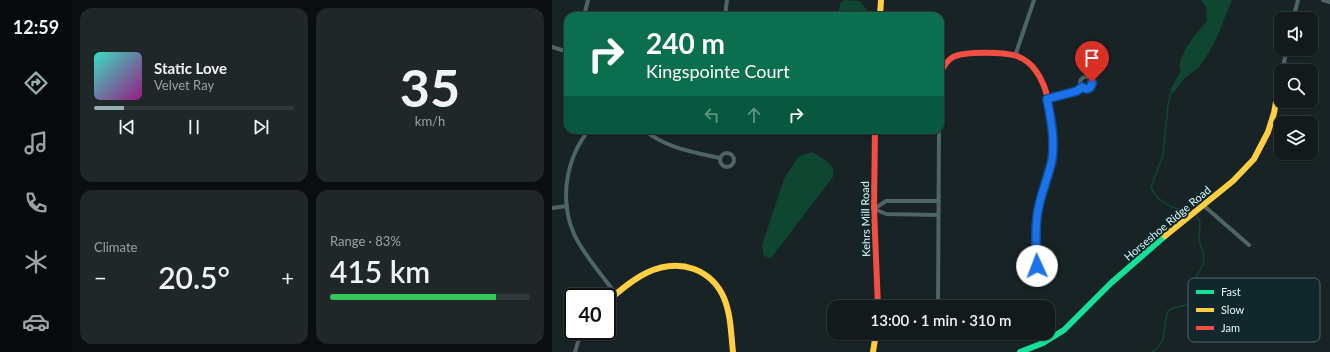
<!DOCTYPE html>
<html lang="en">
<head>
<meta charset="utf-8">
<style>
	:root { --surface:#121a1c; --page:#1f2729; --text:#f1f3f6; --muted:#9ca1a3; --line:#31383b; --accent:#98afb2 }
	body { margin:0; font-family:Lato,sans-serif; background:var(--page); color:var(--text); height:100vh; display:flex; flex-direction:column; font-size:15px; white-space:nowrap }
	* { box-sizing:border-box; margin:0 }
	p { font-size:13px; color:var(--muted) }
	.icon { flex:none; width:22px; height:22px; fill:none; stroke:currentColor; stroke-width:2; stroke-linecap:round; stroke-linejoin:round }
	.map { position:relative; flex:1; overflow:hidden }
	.sheet { display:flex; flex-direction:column; gap:8px; padding:8px; background:#0a0e0f; width:480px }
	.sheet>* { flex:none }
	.guide { position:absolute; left:12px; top:12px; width:380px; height:122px; border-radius:12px; box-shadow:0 1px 3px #0004,0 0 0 1px var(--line); background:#0b6e4f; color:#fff; overflow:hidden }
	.controls { position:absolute; left:722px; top:12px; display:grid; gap:8px }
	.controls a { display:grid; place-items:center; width:44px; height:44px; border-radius:8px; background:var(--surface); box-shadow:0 1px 3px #0004,0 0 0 1px var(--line); font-size:20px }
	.speed { position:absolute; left:12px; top:288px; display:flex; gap:8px; font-size:20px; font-weight:700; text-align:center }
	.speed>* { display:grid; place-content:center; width:52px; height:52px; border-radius:50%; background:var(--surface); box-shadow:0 1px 3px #0004,0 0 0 1px var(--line); line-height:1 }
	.speed .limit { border:2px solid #111; border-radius:6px; background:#fff; color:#111 }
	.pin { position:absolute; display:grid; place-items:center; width:34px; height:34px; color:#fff; margin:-41px -17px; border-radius:50% 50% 50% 0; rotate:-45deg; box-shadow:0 0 4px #0007 }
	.pin .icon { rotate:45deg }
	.me { position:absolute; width:44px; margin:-22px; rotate:358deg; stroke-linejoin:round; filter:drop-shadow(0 0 3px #0008) }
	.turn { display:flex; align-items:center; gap:14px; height:84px; padding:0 16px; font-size:18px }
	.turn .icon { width:52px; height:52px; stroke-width:2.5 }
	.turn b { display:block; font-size:28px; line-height:34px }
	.lanes { display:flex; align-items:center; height:38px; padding:0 16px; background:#0003; justify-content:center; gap:20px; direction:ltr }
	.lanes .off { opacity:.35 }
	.big { font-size:30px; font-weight:600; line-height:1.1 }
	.sheet .tile { flex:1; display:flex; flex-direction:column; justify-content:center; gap:6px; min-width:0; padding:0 14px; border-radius:12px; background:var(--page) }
	.sheet .dial { align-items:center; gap:0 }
	.dial b { font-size:52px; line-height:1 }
	.song { display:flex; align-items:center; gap:12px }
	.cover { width:48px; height:48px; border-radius:6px; background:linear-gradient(135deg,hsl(170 70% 55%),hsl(310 70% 35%)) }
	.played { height:4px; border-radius:2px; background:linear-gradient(90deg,var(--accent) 15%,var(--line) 15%) }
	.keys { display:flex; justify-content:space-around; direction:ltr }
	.heat { display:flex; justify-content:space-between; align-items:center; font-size:22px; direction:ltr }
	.charge { height:6px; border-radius:3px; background:linear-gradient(90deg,#34c759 83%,var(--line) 0) }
	.sheet .tiles { flex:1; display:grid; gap:8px; grid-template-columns:repeat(2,1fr) }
	.trip { position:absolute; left:275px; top:300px; width:228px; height:40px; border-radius:12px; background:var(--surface); box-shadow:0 1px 3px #0004,0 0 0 1px var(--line); font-weight:600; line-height:40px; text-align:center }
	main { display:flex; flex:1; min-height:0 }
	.dock { display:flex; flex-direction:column; width:72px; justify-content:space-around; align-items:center; background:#070a0b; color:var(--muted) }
	.dock .icon { width:28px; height:28px }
	.dock .selected { color:var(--accent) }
	.dock b { font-size:18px; color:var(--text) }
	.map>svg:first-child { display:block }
	.water { fill:#0e4632 }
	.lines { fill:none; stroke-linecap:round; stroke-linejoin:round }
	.stream { stroke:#0e4632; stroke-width:1.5 }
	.street { stroke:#4e6465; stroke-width:4 }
	.fast { stroke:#16e098; stroke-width:6 }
	.slow { stroke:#ffcf43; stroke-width:6 }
	.jam { stroke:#f24e42; stroke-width:6 }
	.route-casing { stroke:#114b97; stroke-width:10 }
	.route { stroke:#1a73e8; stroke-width:7 }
	.labels { text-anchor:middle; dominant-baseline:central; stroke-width:4; stroke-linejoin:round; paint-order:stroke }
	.street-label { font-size:11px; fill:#ddfafe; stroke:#12272b }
	.key { fill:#12272b; stroke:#4f666a; stroke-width:1 }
	.key-label { font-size:11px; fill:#ddfafe }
</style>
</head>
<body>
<main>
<nav class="dock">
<b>12:59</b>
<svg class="icon selected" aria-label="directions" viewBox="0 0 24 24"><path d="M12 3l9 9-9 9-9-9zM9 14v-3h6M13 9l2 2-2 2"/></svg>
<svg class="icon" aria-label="music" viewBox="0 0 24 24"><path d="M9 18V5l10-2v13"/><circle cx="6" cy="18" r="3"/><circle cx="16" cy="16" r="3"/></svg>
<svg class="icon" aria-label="phone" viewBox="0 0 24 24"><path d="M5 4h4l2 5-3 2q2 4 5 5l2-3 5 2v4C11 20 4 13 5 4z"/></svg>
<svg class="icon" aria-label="climate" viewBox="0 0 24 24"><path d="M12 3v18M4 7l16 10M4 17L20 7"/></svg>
<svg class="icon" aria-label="car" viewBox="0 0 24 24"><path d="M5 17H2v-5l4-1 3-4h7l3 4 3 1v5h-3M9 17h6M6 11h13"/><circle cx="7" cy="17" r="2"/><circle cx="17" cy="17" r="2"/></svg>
</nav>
<section class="sheet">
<div class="tiles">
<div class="tile">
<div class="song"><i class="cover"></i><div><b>Static Love</b><p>Velvet Ray</p></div></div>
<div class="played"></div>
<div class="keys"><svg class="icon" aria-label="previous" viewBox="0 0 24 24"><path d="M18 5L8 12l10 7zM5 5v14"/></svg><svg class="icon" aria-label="pause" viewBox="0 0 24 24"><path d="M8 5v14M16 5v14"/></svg><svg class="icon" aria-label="next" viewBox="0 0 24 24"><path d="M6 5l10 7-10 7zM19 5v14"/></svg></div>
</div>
<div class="tile dial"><b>35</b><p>km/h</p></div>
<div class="tile"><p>Climate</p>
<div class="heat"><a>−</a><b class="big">20.5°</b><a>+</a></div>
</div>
<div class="tile"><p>Range · 83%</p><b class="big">415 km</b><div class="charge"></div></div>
</div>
</section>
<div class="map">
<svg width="778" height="352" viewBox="0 0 778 352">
	<rect width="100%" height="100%" fill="#182325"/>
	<!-- water -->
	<path class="water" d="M 293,0 L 308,1 L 315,10 L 315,16 L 285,16 L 289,2 Z
		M 649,0 L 680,0 L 665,37 L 657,52 L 647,67 L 633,78 L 621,93 L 618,90 L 629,71 C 622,60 646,30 655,21 L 654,7 Z
		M 260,152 L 273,160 L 281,168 L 281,177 L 219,258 L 212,256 L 210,245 L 232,179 L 246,157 Z"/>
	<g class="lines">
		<!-- stream -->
		<path class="stream" d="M 619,93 L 616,105 L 611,155 L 599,187 C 602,197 614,205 623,208 C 627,209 632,209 636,210
			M 600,352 C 617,342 610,326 616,311 L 621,308 L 634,305 L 638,301 L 641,297 L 645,276 L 651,264 L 652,255 L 647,240 L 648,222 L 646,218 L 643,215"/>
		<!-- street -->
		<path class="street" d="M 771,0 L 778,2
			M 32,16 L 36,0
			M 173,16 L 175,0
			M 741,19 L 746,0
			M 0,47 L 16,52
			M 463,56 L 482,0
			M 730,71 L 735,49
			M528 83a6 6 0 1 1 12 0a6 6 0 1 1-12 0Z
			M 495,99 L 525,91 L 530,87
			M 37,130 C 14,158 7,200 22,234 C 31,254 50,275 64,294
			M 92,130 C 114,148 141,152 168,158
			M168 160a7 7 0 1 1 14 0a7 7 0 1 1-14 0Z
			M 651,205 L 697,245
			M 0,208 L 15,206
			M 322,209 L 334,201 L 387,201
			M 322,209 L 334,214 L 386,215
			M479 273a7 7 0 1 1 14 0a7 7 0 1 1-14 0Z
			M 386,307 L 387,130
			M 23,352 L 26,342 L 31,331"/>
		<!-- fast -->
		<path class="fast" d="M 468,352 L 491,343 L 512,330 L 559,283 L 613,236"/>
		<!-- slow -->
		<path class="slow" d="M 328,16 L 329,0
			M 613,236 L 681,181 L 702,159 L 716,132 L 722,113 L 729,74
			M 485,267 C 485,250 482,232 485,215 C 489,190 500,168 501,143
			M 55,302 C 79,280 108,257 142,269 C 155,274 166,284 172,298 C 179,315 179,334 181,352
			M 321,352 L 324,333"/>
		<!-- jam -->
		<path class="jam" d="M 388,74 C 391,67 394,61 401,57 C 413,51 452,52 465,56 C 472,59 480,65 484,71 C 498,90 500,120 501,143
			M 323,130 L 322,209 L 326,307"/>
	</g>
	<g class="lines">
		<!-- route casing -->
		<g class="route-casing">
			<path id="route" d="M 485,266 C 484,250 483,233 485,217 C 487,197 496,179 500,160 C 503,140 499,119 495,99 L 525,91 L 530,87 C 535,91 540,88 540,82"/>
		</g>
		<!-- route -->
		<use href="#route" class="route"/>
	</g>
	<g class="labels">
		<!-- street labels -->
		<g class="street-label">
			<text transform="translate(313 219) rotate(-91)">Kehrs Mill Road</text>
			<text transform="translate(615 223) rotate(-40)">Horseshoe Ridge Road</text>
		</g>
	</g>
	<!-- legend -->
	<rect x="636" y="278" width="132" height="64" rx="6" class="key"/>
	<rect x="644" y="290" width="18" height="4" fill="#16e098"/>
	<rect x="644" y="308" width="18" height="4" fill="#ffcf43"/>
	<rect x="644" y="326" width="18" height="4" fill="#f24e42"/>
	<g class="key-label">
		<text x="669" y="296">Fast</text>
		<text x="669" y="314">Slow</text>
		<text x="669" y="332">Jam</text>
	</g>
</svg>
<div class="controls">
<a><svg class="icon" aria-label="sound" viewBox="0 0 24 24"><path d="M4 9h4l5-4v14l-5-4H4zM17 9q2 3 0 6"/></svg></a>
<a><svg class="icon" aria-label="search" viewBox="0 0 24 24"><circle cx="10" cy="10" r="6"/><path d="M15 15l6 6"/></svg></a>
<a><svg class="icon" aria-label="layers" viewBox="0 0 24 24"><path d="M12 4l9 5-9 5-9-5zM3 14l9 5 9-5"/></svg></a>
</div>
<div class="speed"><div class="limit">40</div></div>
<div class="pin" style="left:540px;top:82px;background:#d93025"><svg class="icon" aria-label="arrive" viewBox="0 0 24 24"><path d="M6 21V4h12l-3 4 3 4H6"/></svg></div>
<svg class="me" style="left:485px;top:266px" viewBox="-20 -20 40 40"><circle r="19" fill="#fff"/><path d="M0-13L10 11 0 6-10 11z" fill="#1a73e8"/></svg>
<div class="trip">13:00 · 1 min · 310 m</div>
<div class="guide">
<div class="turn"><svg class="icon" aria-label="right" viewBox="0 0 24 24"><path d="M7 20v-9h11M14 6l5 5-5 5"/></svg><div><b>240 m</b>Kingspointe Court</div></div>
<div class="lanes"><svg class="icon off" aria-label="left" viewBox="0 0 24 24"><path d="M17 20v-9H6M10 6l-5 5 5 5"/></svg><svg class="icon off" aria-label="ahead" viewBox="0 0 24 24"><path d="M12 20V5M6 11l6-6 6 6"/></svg><svg class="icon" aria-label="right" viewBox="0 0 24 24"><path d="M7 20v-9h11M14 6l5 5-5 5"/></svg></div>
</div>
</div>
</main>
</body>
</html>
